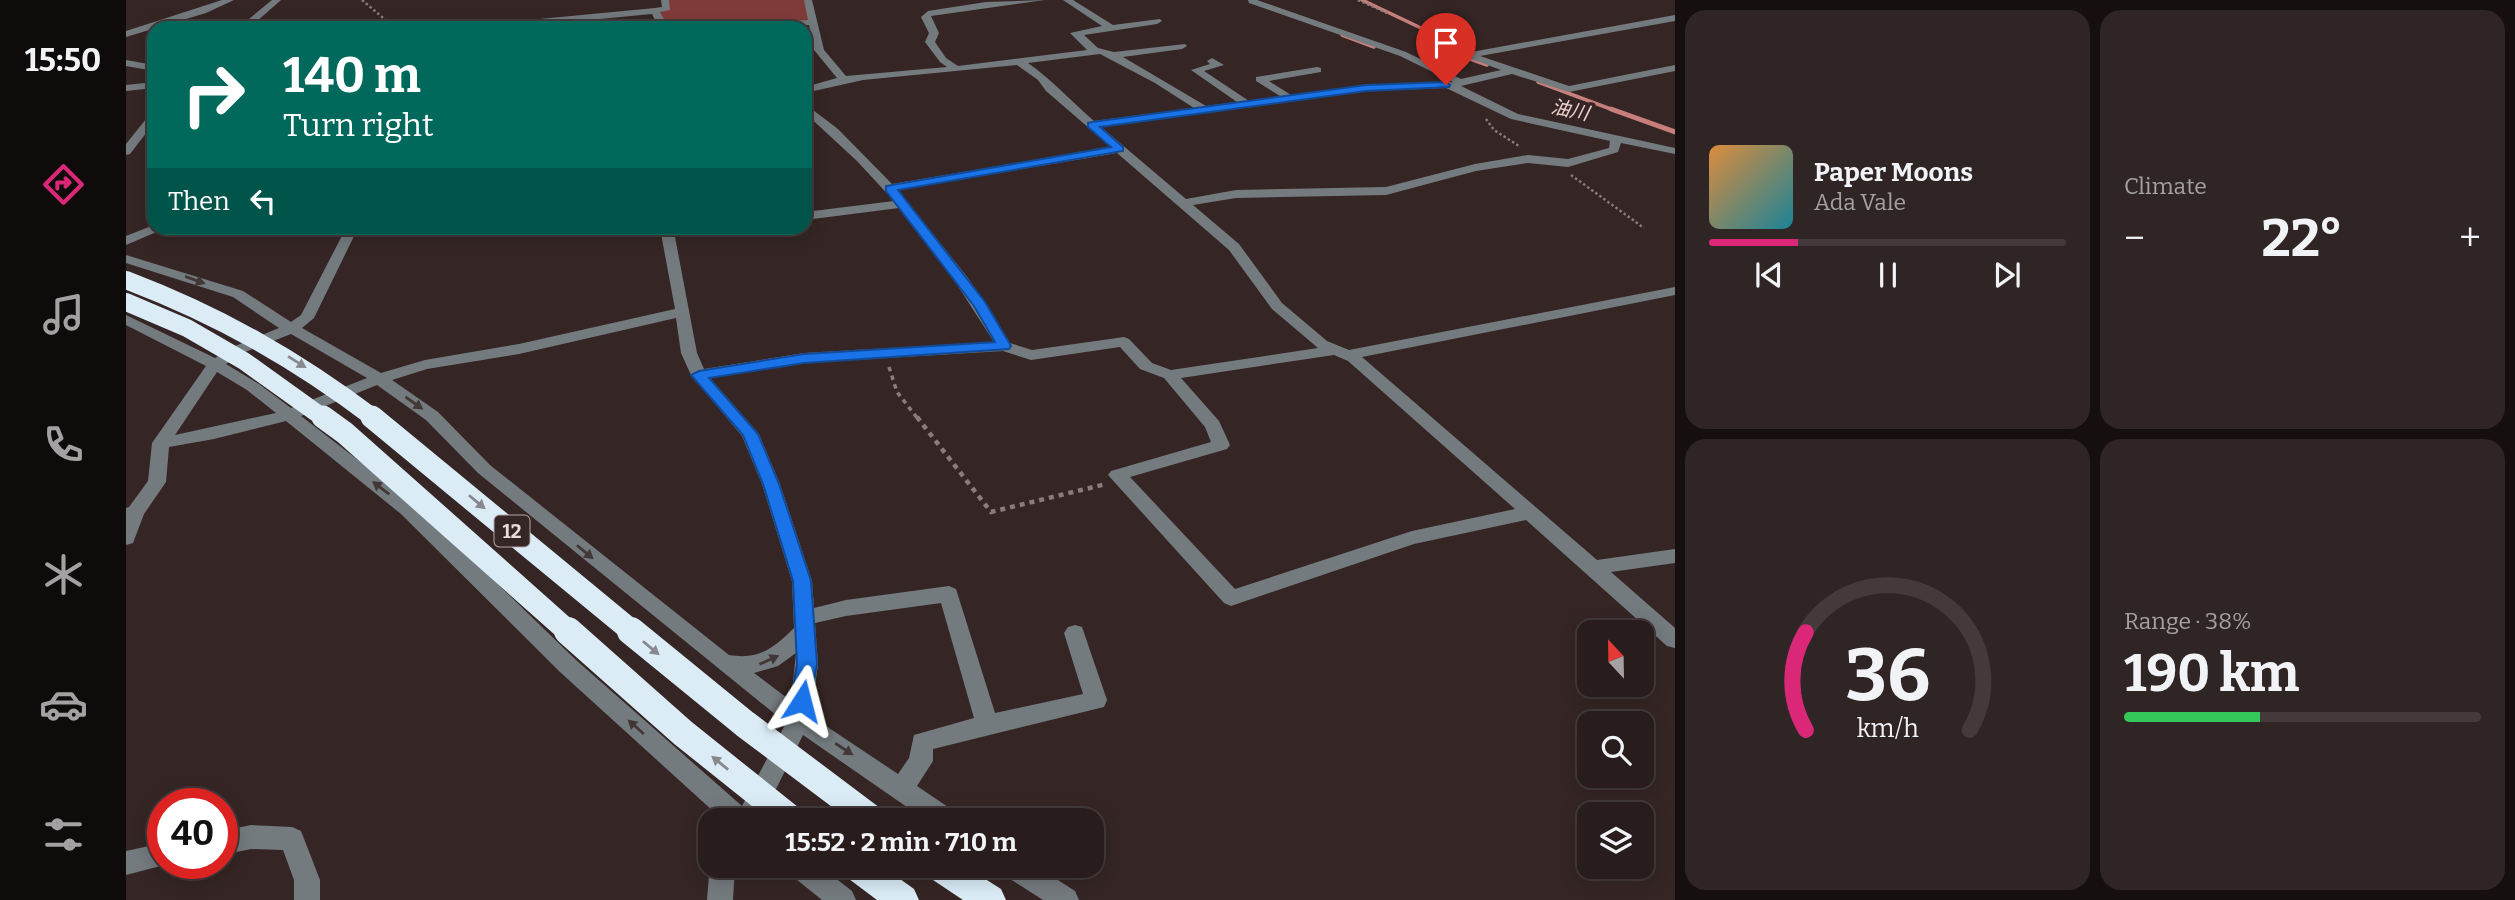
<!DOCTYPE html>
<html lang="en">
<head>
<meta charset="utf-8">
<style>
	:root { --surface:#281c1c; --page:#302525; --text:#f1f3f6; --muted:#a5a1a3; --line:#443a3b; --accent:#db2777 }
	body { margin:0; font-family:Bitter,"Noto Sans JP",serif; background:var(--page); color:var(--text); height:100vh; display:flex; flex-direction:column; font-size:26px; white-space:nowrap }
	* { box-sizing:border-box; margin:0 }
	p { font-size:23px; color:var(--muted) }
	.icon { flex:none; width:38px; height:38px; fill:none; stroke:currentColor; stroke-width:2; stroke-linecap:round; stroke-linejoin:round }
	.map { position:relative; flex:1; overflow:hidden }
	.panel { display:flex; flex-direction:column; gap:10px; padding:10px; background:#160f0f; width:840px }
	.panel>* { flex:none }
	.banner { position:absolute; left:21px; top:21px; width:665px; height:214px; border-radius:21px; box-shadow:0 4px 18px #0003,0 0 0 2px var(--line); background:#00695c; color:#fff; overflow:hidden }
	.needle { width:46px; rotate:338deg }
	.tools { position:absolute; left:1451px; top:620px; display:grid; gap:14px }
	.tools a { display:grid; place-items:center; width:77px; height:77px; border-radius:14px; background:var(--surface); box-shadow:0 4px 18px #0003,0 0 0 2px var(--line); font-size:35px }
	.speed { position:absolute; left:21px; top:788px; display:flex; gap:14px; font-size:35px; font-weight:700; text-align:center }
	.speed>* { display:grid; place-content:center; width:91px; height:91px; border-radius:50%; background:var(--surface); box-shadow:0 4px 18px #0003,0 0 0 2px var(--line); line-height:1 }
	.speed .limit { border:10px solid #d22; background:#fff; color:#111 }
	.pin { position:absolute; display:grid; place-items:center; width:60px; height:60px; color:#fff; margin:-72px -30px; border-radius:50% 50% 50% 0; rotate:-45deg; box-shadow:0 0 7px #0007 }
	.pin .icon { rotate:45deg }
	.me { position:absolute; width:77px; margin:-38px; rotate:9deg; stroke-linejoin:round; filter:drop-shadow(0 0 5px #0008) }
	.turn { display:flex; align-items:center; gap:24px; height:147px; padding:0 21px; font-size:32px }
	.turn .icon { width:91px; height:91px; stroke-width:2.5 }
	.turn b { display:block; font-size:49px; line-height:60px }
	.then { display:flex; align-items:center; height:66px; padding:0 21px; background:#0003; gap:14px; font-size:26px }
	.big { font-size:52px; font-weight:700; line-height:1.1 }
	.panel .card { flex:1; display:flex; flex-direction:column; justify-content:center; gap:10px; min-width:0; padding:0 24px; border-radius:21px; background:var(--page) }
	.panel .dial { align-items:center; gap:0 }
	.dial svg { height:182px; overflow:visible; fill:none; stroke:var(--line); stroke-width:7; stroke-linecap:round; text-anchor:middle }
	.dial text { fill:var(--text); stroke:none }
	.song { display:flex; align-items:center; gap:21px }
	.cover { width:84px; height:84px; border-radius:10px; background:linear-gradient(135deg,hsl(30 70% 55%),hsl(190 70% 35%)) }
	.played { height:7px; border-radius:4px; background:linear-gradient(90deg,var(--accent) 25%,var(--line) 25%) }
	.keys { display:flex; justify-content:space-around; direction:ltr }
	.heat { display:flex; justify-content:space-between; align-items:center; font-size:38px; direction:ltr }
	.charge { height:10px; border-radius:5px; background:linear-gradient(90deg,#34c759 38%,var(--line) 0) }
	.panel .tiles { flex:1; display:grid; gap:10px; grid-template-columns:repeat(2,1fr) }
	.trip { position:absolute; left:572px; top:808px; width:406px; height:70px; border-radius:21px; background:var(--surface); box-shadow:0 4px 18px #0003,0 0 0 2px var(--line); font-weight:700; line-height:70px; text-align:center }
	main { display:flex; flex:1; min-height:0 }
	.menu { display:flex; flex-direction:column; width:126px; justify-content:space-around; align-items:center; background:#100b0b; color:var(--muted) }
	.menu .icon { width:49px; height:49px }
	.menu .on { color:var(--accent) }
	.menu b { font-size:32px; color:var(--text) }
	.map>svg:first-child { display:block }
	.green { fill:#803b39 }
	.lines { fill:none; stroke-linecap:round; stroke-linejoin:round }
	.stream-far1 { stroke:#c77f7c; stroke-width:3.5 }
	.stream { stroke:#c77f7c; stroke-width:5 }
	.path-far2 { stroke:#897c7b; stroke-width:2.5; stroke-dasharray:2.5 2.5; stroke-linecap:butt }
	.path-far1 { stroke:#897c7b; stroke-width:3.5; stroke-dasharray:4.5 4.5; stroke-linecap:butt }
	.path { stroke:#897c7b; stroke-width:4.5; stroke-dasharray:5 5; stroke-linecap:butt }
	.minor { fill:#747b7f; fill-rule:evenodd }
	.highway { fill:#dbecf7; fill-rule:evenodd }
	.highway-bridge-far2 { stroke:#dbecf7; stroke-width:18 }
	.highway-bridge-far1 { stroke:#dbecf7; stroke-width:23 }
	.highway-bridge { stroke:#dbecf7; stroke-width:28 }
	.oneway { fill:#423737 }
	.oneway2 { fill:#88898e }
	.route { fill:#1a73e8; stroke:#114b97; stroke-width:2 }
	.labels { text-anchor:middle; dominant-baseline:central; stroke-width:7; stroke-linejoin:round; paint-order:stroke }
	.far-water-label { font-size:19px; font-style:italic; fill:#efd2d0; stroke:#352625 }
	.shield { fill:#352625; stroke:#b1a5a4; stroke-width:2 }
	.shield-label { font-size:19px; font-weight:bold; fill:#e6dcdb }
</style>
</head>
<body>
<main>
<nav class="menu">
<b>15:50</b>
<svg class="icon on" aria-label="directions" viewBox="0 0 24 24"><path d="M12 3l9 9-9 9-9-9zM9 14v-3h6M13 9l2 2-2 2"/></svg>
<svg class="icon" aria-label="music" viewBox="0 0 24 24"><path d="M9 18V5l10-2v13"/><circle cx="6" cy="18" r="3"/><circle cx="16" cy="16" r="3"/></svg>
<svg class="icon" aria-label="phone" viewBox="0 0 24 24"><path d="M5 4h4l2 5-3 2q2 4 5 5l2-3 5 2v4C11 20 4 13 5 4z"/></svg>
<svg class="icon" aria-label="climate" viewBox="0 0 24 24"><path d="M12 3v18M4 7l16 10M4 17L20 7"/></svg>
<svg class="icon" aria-label="car" viewBox="0 0 24 24"><path d="M5 17H2v-5l4-1 3-4h7l3 4 3 1v5h-3M9 17h6M6 11h13"/><circle cx="7" cy="17" r="2"/><circle cx="17" cy="17" r="2"/></svg>
<svg class="icon" aria-label="filters" viewBox="0 0 24 24"><path d="M4 7h16M4 17h16"/><circle cx="9" cy="7" r="2"/><circle cx="15" cy="17" r="2"/></svg>
</nav>
<div class="map">
<svg width="1549" height="900" viewBox="0 0 1549 900">
	<rect width="100%" height="100%" fill="#352625"/>
	<!-- green -->
	<path class="green" d="M 539,0 L 682,0 L 688,22 L 597,28 L 538,28 L 529,11 L 541,8 Z"/>
	<g class="lines">
		<!-- stream-far1 -->
		<path class="stream-far1" d="M 1236,0 L 1295,28 L 1311,47 L 1361,65
			M 1216,35 L 1248,47
			M 1412,82 L 1490,111"/>
		<!-- stream -->
		<path class="stream" d="M 1485,109 L 1549,132"/>
		<!-- path-far2 -->
		<path class="path-far2" d="M 236,0 L 269,28
			M 1232,0 L 1261,13
			M 236,28 L 263,24
			M 1360,119 L 1368,130 L 1393,146
			M 1445,175 L 1518,228"/>
		<!-- path-far1 -->
		<path class="path-far1" d="M 763,367 L 771,392 L 792,419"/>
		<!-- path -->
		<path class="path" d="M 791,417 L 865,512 L 980,484"/>
		<!-- minor -->
		<path class="minor" d="M 96,0 L 108,0 L 80,13 L 0,37 L 0,31 Z
			M 146,0 L 155,0 L 123,28 L 112,28 Z
			M 535,0 L 543,0 L 544,10 L 534,12 L 543,28 L 533,28 L 526,14 L 379,28 L 345,28 L 350,25 L 529,8 L 536,7 Z
			M 678,0 L 686,0 L 698,50 L 720,76 L 821,67 L 814,62 L 799,42 L 803,33 L 795,17 L 802,11 L 860,2 L 919,0 L 805,16 L 813,33 L 809,42 L 820,58 L 832,66 L 961,50 L 944,33 L 976,26 L 937,0 L 947,0 L 987,25 L 1034,19 L 1036,21 L 1031,24 L 958,35 L 972,48 L 988,52 L 1059,44 L 1061,46 L 1056,49 L 997,57 L 1080,106 L 1111,102 L 1065,70 L 1084,64 L 1081,61 L 1086,58 L 1098,65 L 1078,71 L 1123,101 L 1154,96 L 1130,81 L 1130,77 L 1191,67 L 1195,68 L 1195,72 L 1143,81 L 1165,95 L 1240,85 L 1327,82 L 1274,56 L 1123,3 L 1122,0 L 1131,0 L 1280,52 L 1335,79 L 1375,70 L 1340,57 L 1340,53 L 1549,15 L 1549,21 L 1354,56 L 1443,86 L 1549,65 L 1549,71 L 1443,92 L 1386,74 L 1335,86 L 1392,114 L 1549,148 L 1549,154 L 1495,143 L 1492,152 L 1442,167 L 1402,163 L 1350,171 L 1260,195 L 1110,198 L 1067,205 L 1113,244 L 1156,303 L 1201,341 L 1223,350 L 1549,287 L 1549,295 L 1236,357 L 1471,560 L 1549,549 L 1549,563 L 1485,572 L 1549,628 L 1549,648 L 1541,646 L 1400,520 L 1288,544 L 1105,606 L 1098,603 L 982,475 L 985,471 L 1085,442 L 1079,427 L 1038,378 L 1014,369 L 994,347 L 905,360 L 877,351 L 678,363 L 584,378 L 633,434 L 654,484 L 686,581 L 688,608 L 720,600 L 823,586 L 830,589 L 869,713 L 957,694 L 938,633 L 942,627 L 949,625 L 956,627 L 981,700 L 978,707 L 807,749 L 807,761 L 791,786 L 831,813 L 834,821 L 801,821 L 677,735 L 634,821 L 598,821 L 434,672 L 275,514 L 160,421 L 88,439 L 43,447 L 40,482 L 18,514 L 7,543 L 0,545 L 0,508 L 3,507 L 22,481 L 26,443 L 80,366 L 0,325 L 0,315 L 89,358 L 109,346 L 153,328 L 107,297 L 0,263 L 0,255 L 117,291 L 165,322 L 175,315 L 220,228 L 232,228 L 188,318 L 176,328 L 255,373 L 299,360 L 393,344 L 549,309 L 534,228 L 592,228 L 585,232 L 549,237 L 571,353 L 578,369 L 678,353 L 868,342 L 830,283 L 773,208 L 679,220 L 679,212 L 768,201 L 731,161 L 679,113 L 679,104 L 712,129 L 766,184 L 985,147 L 920,91 L 912,80 L 891,65 L 737,80 L 679,93 L 679,87 L 711,78 L 688,50 L 683,25 L 592,28 L 597,25 L 682,20 ZM 974,54 L 1029,83 L 1068,108 L 968,121 C 946,102 926,80 902,63 ZM 1320,88 L 1385,119 L 1484,141 L 1483,148 L 1442,159 L 1402,155 L 1349,164 L 1260,187 L 1110,190 L 1060,199 L 975,127 L 1240,91 ZM 991,153 L 1103,250 L 1146,309 L 1192,348 L 1045,370 L 1026,363 L 1003,339 L 998,337 L 906,350 L 884,343 L 842,278 L 772,190 ZM 550,318 L 555,353 L 565,375 L 616,436 L 636,484 L 666,581 L 668,628 C 648,648 633,660 603,655 L 364,465 L 312,412 L 266,380 L 301,369 L 393,354 ZM 165,334 L 241,378 L 165,408 L 133,384 L 100,364 L 119,352 ZM 1208,355 L 1222,361 L 1389,509 L 1286,531 L 1109,589 L 1004,477 L 1101,449 L 1104,445 L 1093,421 L 1055,378 ZM 91,372 L 121,390 L 150,413 L 49,435 ZM 251,385 L 300,420 L 352,473 L 660,723 L 616,806 L 450,660 L 289,504 L 175,416 ZM 815,603 L 848,718 L 788,735 L 783,758 L 772,774 L 685,716 L 692,664 L 689,623 L 720,616 ZM 670,653 L 665,701 L 628,673 L 652,666 Z
			M 0,60 L 28,65 L 28,71 L 0,66 Z
			M 28,82 L 28,88 L 0,91 L 0,85 Z
			M 28,113 L 28,123 L 4,154 L 0,155 L 0,144 L 24,114 Z
			M 28,225 L 40,228 L 0,245 L 0,236 Z
			M 125,825 L 166,827 L 175,831 L 194,880 L 194,900 L 168,900 L 168,880 L 157,850 L 125,849 L 96,855 L 96,831 Z
			M 37,843 L 37,863 L 46,863 L 0,875 L 0,851 Z
			M 584,863 L 584,866 L 609,866 L 607,900 L 581,900 Z
			M 661,866 L 694,866 L 726,891 L 730,900 L 696,900 L 665,875 Z
			M 874,866 L 910,866 L 949,891 L 953,900 L 917,900 L 878,875 Z"/>
		<!-- highway -->
		<path class="highway" d="M 715,866 L 756,866 L 788,889 L 793,900 L 751,900 L 719,876 Z
			M 797,866 L 839,866 L 875,889 L 880,900 L 837,900 L 801,876 Z"/>
		<!-- highway-bridge-far2 -->
		<path class="highway-bridge-far2" d="M 0,280 C 92,315 170,359 249,419
			M 0,302 L 61,328 L 118,361 L 199,419"/>
		<!-- highway-bridge-far1 -->
		<path class="highway-bridge-far1" d="M 197,417 L 219,433 L 444,633
			M 246,417 L 508,633"/>
		<!-- highway-bridge -->
		<path class="highway-bridge" d="M 442,631 L 557,733 L 667,821
			M 505,631 L 619,724 L 748,821"/>
	</g>
	<!-- one-way arrows -->
	<defs><path id="oneway-solid" d="M-6-.8H1V-3.2L6.5 0L1 3.2V.8H-6Z" transform="scale(1.75)"/></defs>
	<g class="oneway">
		<use href="#oneway-solid" transform="translate(69 280) rotate(20)"/>
		<use href="#oneway-solid" transform="translate(288 403) rotate(35)"/>
		<use href="#oneway-solid" transform="translate(255 488) rotate(-142)"/>
		<use href="#oneway-solid" transform="translate(459 552) rotate(40)"/>
		<use href="#oneway-solid" transform="translate(643 660) rotate(-24)"/>
		<use href="#oneway-solid" transform="translate(510 727) rotate(-138)"/>
		<use href="#oneway-solid" transform="translate(718 749) rotate(33)"/>
	</g>
	<g class="oneway2">
		<use href="#oneway-solid" transform="translate(171 362) rotate(32)"/>
		<use href="#oneway-solid" transform="translate(351 502) rotate(40)"/>
		<use href="#oneway-solid" transform="translate(525 648) rotate(40)"/>
		<use href="#oneway-solid" transform="translate(594 763) rotate(-141)"/>
	</g>
	<!-- route -->
	<path class="route" d="M 1320,82 L 1324,85 L 1323,87 L 1240,91 L 974,127 L 997,147 L 997,151 L 772,190 L 859,302 L 885,346 L 883,349 L 678,363 L 583,378 L 632,434 L 653,484 L 685,581 L 691,664 L 683,707 L 676,709 L 668,707 L 665,701 L 671,664 L 667,581 L 637,484 L 617,435 L 565,375 L 573,371 L 678,354 L 869,342 L 848,306 L 760,191 L 760,186 L 985,147 L 962,127 L 962,123 L 966,122 L 1240,85 Z"/>
	<g class="labels">
		<!-- far-water labels -->
		<g class="far-water-label">
			<text transform="translate(1444 110) rotate(12)">油川</text>
		</g>
		<!-- shield labels -->
		<rect class="shield" x="368.5" y="515.5" width="35" height="31" rx="5"/>
		<g class="shield-label">
			<text x="386" y="531">12</text>
		</g>
	</g>
</svg>
<div class="tools">
<a><svg class="needle" viewBox="-14 -14 28 28"><path d="M0-13l5 13h-10z" fill="#e53935"/><path d="M0 13l5-13h-10z" fill="#a5a1a3"/></svg></a>
<a><svg class="icon" aria-label="search" viewBox="0 0 24 24"><circle cx="10" cy="10" r="6"/><path d="M15 15l6 6"/></svg></a>
<a><svg class="icon" aria-label="layers" viewBox="0 0 24 24"><path d="M12 4l9 5-9 5-9-5zM3 14l9 5 9-5"/></svg></a>
</div>
<div class="speed"><div class="limit">40</div></div>
<div class="pin" style="left:1320px;top:85px;background:#d93025"><svg class="icon" aria-label="arrive" viewBox="0 0 24 24"><path d="M6 21V4h12l-3 4 3 4H6"/></svg></div>
<svg class="me" style="left:676px;top:701px" viewBox="-20 -20 40 40"><path d="M0-17L14 15 0 8-14 15z" fill="#1a73e8" stroke="#fff" stroke-width="4"/></svg>
<div class="trip">15:52 · 2 min · 710 m</div>
<div class="banner">
<div class="turn"><svg class="icon" aria-label="right" viewBox="0 0 24 24"><path d="M7 20v-9h11M14 6l5 5-5 5"/></svg><div><b>140 m</b>Turn right</div></div>
<div class="then">Then<svg class="icon" aria-label="left" viewBox="0 0 24 24"><path d="M17 20v-9H6M10 6l-5 5 5 5"/></svg></div>
</div>
</div>
<section class="panel">
<div class="tiles">
<div class="card">
<div class="song"><i class="cover"></i><div><b>Paper Moons</b><p>Ada Vale</p></div></div>
<div class="played"></div>
<div class="keys"><svg class="icon" aria-label="previous" viewBox="0 0 24 24"><path d="M18 5L8 12l10 7zM5 5v14"/></svg><svg class="icon" aria-label="pause" viewBox="0 0 24 24"><path d="M8 5v14M16 5v14"/></svg><svg class="icon" aria-label="next" viewBox="0 0 24 24"><path d="M6 5l10 7-10 7zM19 5v14"/></svg></div>
</div>
<div class="card"><p>Climate</p>
<div class="heat"><a>−</a><b class="big">22°</b><a>+</a></div>
</div>
<div class="card dial"><svg viewBox="0 0 100 80">
<path d="M14 69A42 42 0 1 1 86 69"/>
<path d="M14 69A42 42 0 0 1 14 26" stroke="#db2777"/>
<text x="50" y="56" font-size="32" font-weight="700">36</text>
<text x="50" y="72" font-size="11">km/h</text>
</svg></div>
<div class="card"><p>Range · 38%</p><b class="big">190 km</b><div class="charge"></div></div>
</div>
</section>
</main>
</body>
</html>
